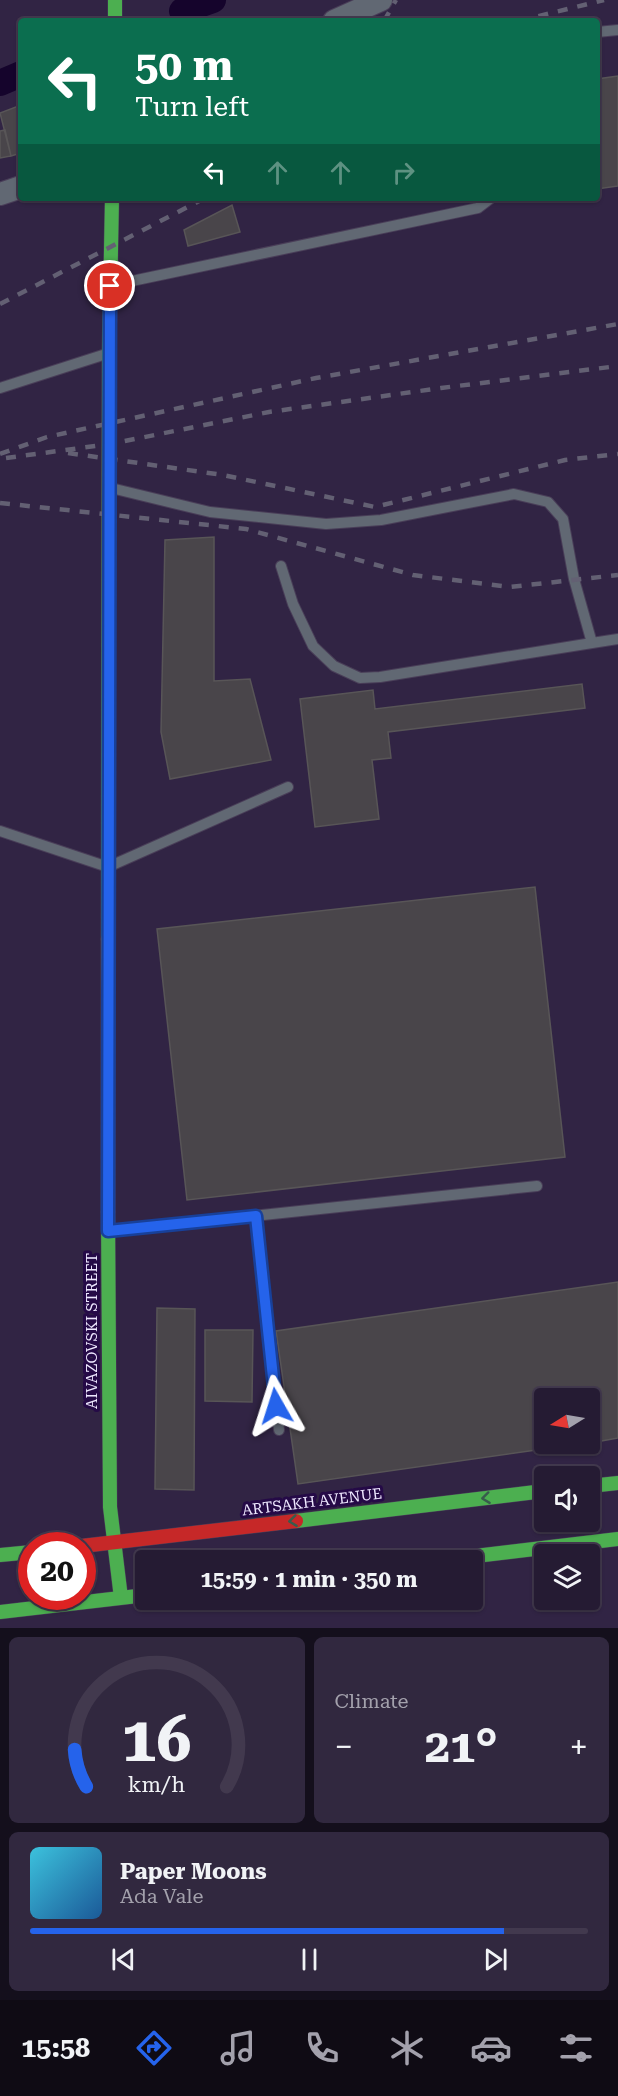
<!DOCTYPE html>
<html lang="en">
<head>
<meta charset="utf-8">
<style>
	:root { --surface:#251b33; --page:#31283f; --text:#f1f3f6; --muted:#a3a1ac; --line:#42394e; --accent:#2563eb }
	body { margin:0; font-family:"Roboto Serif",serif; background:var(--page); color:var(--text); height:100vh; display:flex; flex-direction:column; font-size:22px; white-space:nowrap }
	* { box-sizing:border-box; margin:0 }
	p { font-size:20px; color:var(--muted) }
	.icon { flex:none; width:33px; height:33px; fill:none; stroke:currentColor; stroke-width:2; stroke-linecap:round; stroke-linejoin:round }
	.map { position:relative; height:1628px; overflow:hidden }
	.side { display:flex; flex-direction:column; gap:9px; padding:9px; background:#140f1c; flex:1 }
	.side>* { flex:none }
	.top-card { position:absolute; left:18px; top:18px; width:582px; height:183px; border-radius:6px; box-shadow:0 2px 4px #0004,0 0 0 2px var(--line); background:#0b6e4f; color:#fff; overflow:hidden }
	.needle { width:39px; rotate:259deg }
	.tools { position:absolute; left:534px; top:1388px; display:grid; gap:12px }
	.tools a { display:grid; place-items:center; width:66px; height:66px; border-radius:6px; background:var(--surface); box-shadow:0 2px 4px #0004,0 0 0 2px var(--line); font-size:30px }
	.speed { position:absolute; left:18px; top:1532px; display:flex; gap:12px; font-size:30px; font-weight:700; text-align:center }
	.speed>* { display:grid; place-content:center; width:78px; height:78px; border-radius:50%; background:var(--surface); box-shadow:0 2px 4px #0004,0 0 0 2px var(--line); line-height:1 }
	.speed .limit { border:9px solid #d22; background:#fff; color:#111 }
	.pin { position:absolute; display:grid; place-items:center; width:51px; height:51px; color:#fff; margin:-26px; border:3px solid #fff; border-radius:50%; box-shadow:0 2px 6px #0007 }
	.me { position:absolute; width:66px; margin:-33px; rotate:354deg; stroke-linejoin:round; filter:drop-shadow(0 0 4px #0008) }
	.turn { display:flex; align-items:center; gap:21px; height:126px; padding:0 18px; font-size:27px }
	.turn .icon { width:78px; height:78px; stroke-width:2.5 }
	.turn b { display:block; font-size:42px; line-height:51px }
	.lanes { display:flex; align-items:center; height:57px; padding:0 18px; background:#0003; justify-content:center; gap:30px; direction:ltr }
	.lanes .off { opacity:.35 }
	.big { font-size:45px; font-weight:700; line-height:1.1 }
	.side .widget { flex:1; display:flex; flex-direction:column; justify-content:center; gap:9px; min-width:0; padding:0 21px; border-radius:9px; background:var(--page) }
	.side .dial { align-items:center; gap:0 }
	.dial svg { height:156px; overflow:visible; fill:none; stroke:var(--line); stroke-width:7; stroke-linecap:round; text-anchor:middle }
	.dial text { fill:var(--text); stroke:none }
	.song { display:flex; align-items:center; gap:18px }
	.cover { width:72px; height:72px; border-radius:9px; background:linear-gradient(135deg,hsl(190 70% 55%),hsl(210 70% 35%)) }
	.played { height:6px; border-radius:3px; background:linear-gradient(90deg,var(--accent) 85%,var(--line) 85%) }
	.keys { display:flex; justify-content:space-around; direction:ltr }
	.heat { display:flex; justify-content:space-between; align-items:center; font-size:33px; direction:ltr }
	.side .tiles { flex:1; display:grid; gap:9px; grid-template-columns:1fr 1fr }
	.widget:last-child { grid-column:span 2 }
	.trip { position:absolute; left:135px; top:1550px; width:348px; height:60px; border-radius:6px; background:var(--surface); box-shadow:0 2px 4px #0004,0 0 0 2px var(--line); font-weight:700; line-height:60px; text-align:center }
	.tabs { display:flex; height:96px; justify-content:space-around; align-items:center; background:#0f0b14; color:var(--muted) }
	.tabs .icon { width:42px; height:42px }
	.tabs .on { color:var(--accent) }
	.tabs b { font-size:27px; color:var(--text) }
	.map>svg:first-child { display:block }
	.lines { fill:none; stroke-linecap:round; stroke-linejoin:round }
	.canal { stroke:#15042c; stroke-width:26 }
	.building { fill:#49454a; stroke:#585557; stroke-width:1.5 }
	.lane-casing { stroke:#493e58; stroke-width:12 }
	.street-casing { stroke:#493e58; stroke-width:24 }
	.fast-casing { stroke:#493e58; stroke-width:15 }
	.slow-casing { stroke:#493e58; stroke-width:15 }
	.jam-casing { stroke:#493e58; stroke-width:15 }
	.lane { stroke:#616873; stroke-width:10 }
	.street { stroke:#616873; stroke-width:22 }
	.fast { stroke:#4caf50; stroke-width:14 }
	.slow { stroke:#ffc107; stroke-width:14 }
	.jam { stroke:#c62828; stroke-width:14 }
	.rail { stroke:#636073; stroke-width:4.5; stroke-dasharray:10 10; stroke-linecap:butt }
	.oneway { stroke:#385c4c }
	.route-casing { stroke:#184099; stroke-width:15 }
	.route { stroke:#2563eb; stroke-width:10 }
	.labels { text-anchor:middle; dominant-baseline:central; stroke-width:6; stroke-linejoin:round; paint-order:stroke }
	.street-label { font-size:15px; fill:#eee8ff; stroke:#250a47 }
</style>
</head>
<body>
<div class="map">
<svg width="618" height="1628" viewBox="0 0 618 1628">
	<rect width="100%" height="100%" fill="#312444"/>
	<g class="lines">
		<!-- canal -->
		<path class="canal" d="M 182,11 L 213,0
			M 0,83 L 21,74"/>
	</g>
	<!-- building -->
	<path class="building" d="M 618,76 L 618,186 L 597,189 L 597,79 Z
		M 21,105 L 21,153 L 11,156 L 0,113 Z
		M 5,130 L 11,156 L 0,158 L 0,131 Z
		M 232,205 L 240,232 L 188,246 L 184,230 Z
		M 214,537 L 214,681 L 250,679 L 271,760 L 170,779 L 161,732 L 165,540 Z
		M 582,684 L 585,708 L 388,732 L 391,758 L 372,760 L 379,819 L 315,827 L 300,699 L 373,690 L 375,709 Z
		M 535,887 L 565,1157 L 187,1200 L 157,929 Z
		M 618,1282 L 618,1438 L 590,1443 L 590,1398 L 544,1398 L 544,1443 L 586,1443 L 298,1484 L 276,1331 Z
		M 157,1308 L 195,1309 L 194,1490 L 155,1489 Z
		M 205,1330 L 253,1330 L 252,1402 L 205,1401 Z"/>
	<g class="lines">
		<!-- lane casing -->
		<g class="lane-casing">
			<path id="lane" d="M 597,32 L 618,30
				M 113,285 L 478,208 L 491,198
				M 0,388 L 106,354
				M 111,488 L 210,512 L 326,524 L 381,520 L 514,494 L 548,502 L 563,519 L 574,579 L 592,643 L 618,639
				M 281,566 L 293,604 L 313,646 L 334,666 L 360,678 L 380,677 L 592,643
				M 0,831 L 108,867 L 288,787
				M 256,1216 L 279,1430
				M 111,1231 L 537,1186"/>
		</g>
		<!-- street casing -->
		<g class="street-casing">
			<path id="street" d="M 334,21 L 381,0
				M 0,194 L 21,187"/>
		</g>
		<!-- fast casing -->
		<g class="fast-casing">
			<path id="fast" d="M 115,0 L 115,21
				M 108,939 L 109,353 L 112,198
				M 108,1212 L 110,1507 L 121,1598
				M 590,1486 L 618,1483
				M 296,1521 L 544,1491
				M 0,1555 L 32,1552
				M 442,1560 L 618,1539
				M 0,1612 L 146,1595"/>
		</g>
		<!-- slow casing -->
		<g class="slow-casing">
			<path id="slow" d="M 108,1212 L 108,939"/>
		</g>
		<!-- jam casing -->
		<g class="jam-casing">
			<path id="jam" d="M 82,1546 L 296,1521"/>
		</g>
		<!-- lane -->
		<use href="#lane" class="lane"/>
		<!-- street -->
		<use href="#street" class="street"/>
		<!-- fast -->
		<use href="#fast" class="fast"/>
		<!-- slow -->
		<use href="#slow" class="slow"/>
		<!-- jam -->
		<use href="#jam" class="jam"/>
		<!-- rail -->
		<path class="rail" d="M 384,21 L 396,0
			M 519,21 L 604,0
			M 0,304 L 205,198
			M 68,453 L 223,475 L 375,507 L 565,460 L 618,454
			M 0,454 L 47,437 L 316,378 L 618,324
			M 6,458 L 110,444 L 269,412 L 441,388 L 618,366
			M 0,503 L 246,529 L 413,575 L 510,587 L 618,575"/>
	</g>
	<!-- one-way arrows -->
	<defs><path id="oneway-chevron" d="M-2-3.5L2.5 0L-2 3.5" fill="none" stroke-width="1.6" stroke-linecap="round" stroke-linejoin="round" transform="scale(1.5)"/></defs>
	<g class="oneway">
		<use href="#oneway-chevron" transform="translate(486 1498) rotate(173)"/>
		<use href="#oneway-chevron" transform="translate(293 1521) rotate(173)"/>
	</g>
	<g class="lines">
		<!-- route casing -->
		<g class="route-casing">
			<path id="route" d="M 110,286 L 108,1231 L 256,1216 L 276,1406"/>
		</g>
		<!-- route -->
		<use href="#route" class="route"/>
	</g>
	<g class="labels">
		<!-- street labels -->
		<g class="street-label">
			<text transform="translate(92 1331) rotate(-90)">AIVAZOVSKI STREET</text>
			<text transform="translate(312 1502) rotate(-7)">ARTSAKH AVENUE</text>
		</g>
	</g>
</svg>
<div class="tools">
<a><svg class="needle" viewBox="-14 -14 28 28"><path d="M0-13l5 13h-10z" fill="#e53935"/><path d="M0 13l5-13h-10z" fill="#a3a1ac"/></svg></a>
<a><svg class="icon" aria-label="sound" viewBox="0 0 24 24"><path d="M4 9h4l5-4v14l-5-4H4zM17 9q2 3 0 6"/></svg></a>
<a><svg class="icon" aria-label="layers" viewBox="0 0 24 24"><path d="M12 4l9 5-9 5-9-5zM3 14l9 5 9-5"/></svg></a>
</div>
<div class="speed"><div class="limit">20</div></div>
<div class="pin" style="left:110px;top:286px;background:#d93025"><svg class="icon" aria-label="arrive" viewBox="0 0 24 24"><path d="M6 21V4h12l-3 4 3 4H6"/></svg></div>
<svg class="me" style="left:276px;top:1406px" viewBox="-20 -20 40 40"><path d="M0-17L14 15 0 8-14 15z" fill="#2563eb" stroke="#fff" stroke-width="4"/></svg>
<div class="trip">15:59 · 1 min · 350 m</div>
<div class="top-card">
<div class="turn"><svg class="icon" aria-label="left" viewBox="0 0 24 24"><path d="M17 20v-9H6M10 6l-5 5 5 5"/></svg><div><b>50 m</b>Turn left</div></div>
<div class="lanes"><svg class="icon" aria-label="left" viewBox="0 0 24 24"><path d="M17 20v-9H6M10 6l-5 5 5 5"/></svg><svg class="icon off" aria-label="ahead" viewBox="0 0 24 24"><path d="M12 20V5M6 11l6-6 6 6"/></svg><svg class="icon off" aria-label="ahead" viewBox="0 0 24 24"><path d="M12 20V5M6 11l6-6 6 6"/></svg><svg class="icon off" aria-label="right" viewBox="0 0 24 24"><path d="M7 20v-9h11M14 6l5 5-5 5"/></svg></div>
</div>
</div>
<section class="side">
<div class="tiles">
<div class="widget dial"><svg viewBox="0 0 100 80">
<path d="M14 69A42 42 0 1 1 86 69"/>
<path d="M14 69A42 42 0 0 1 8 50" stroke="#2563eb"/>
<text x="50" y="56" font-size="32" font-weight="700">16</text>
<text x="50" y="72" font-size="11">km/h</text>
</svg></div>
<div class="widget"><p>Climate</p>
<div class="heat"><a>−</a><b class="big">21°</b><a>+</a></div>
</div>
<div class="widget">
<div class="song"><i class="cover"></i><div><b>Paper Moons</b><p>Ada Vale</p></div></div>
<div class="played"></div>
<div class="keys"><svg class="icon" aria-label="previous" viewBox="0 0 24 24"><path d="M18 5L8 12l10 7zM5 5v14"/></svg><svg class="icon" aria-label="pause" viewBox="0 0 24 24"><path d="M8 5v14M16 5v14"/></svg><svg class="icon" aria-label="next" viewBox="0 0 24 24"><path d="M6 5l10 7-10 7zM19 5v14"/></svg></div>
</div>
</div>
</section>
<nav class="tabs">
<b>15:58</b>
<svg class="icon on" aria-label="directions" viewBox="0 0 24 24"><path d="M12 3l9 9-9 9-9-9zM9 14v-3h6M13 9l2 2-2 2"/></svg>
<svg class="icon" aria-label="music" viewBox="0 0 24 24"><path d="M9 18V5l10-2v13"/><circle cx="6" cy="18" r="3"/><circle cx="16" cy="16" r="3"/></svg>
<svg class="icon" aria-label="phone" viewBox="0 0 24 24"><path d="M5 4h4l2 5-3 2q2 4 5 5l2-3 5 2v4C11 20 4 13 5 4z"/></svg>
<svg class="icon" aria-label="climate" viewBox="0 0 24 24"><path d="M12 3v18M4 7l16 10M4 17L20 7"/></svg>
<svg class="icon" aria-label="car" viewBox="0 0 24 24"><path d="M5 17H2v-5l4-1 3-4h7l3 4 3 1v5h-3M9 17h6M6 11h13"/><circle cx="7" cy="17" r="2"/><circle cx="17" cy="17" r="2"/></svg>
<svg class="icon" aria-label="filters" viewBox="0 0 24 24"><path d="M4 7h16M4 17h16"/><circle cx="9" cy="7" r="2"/><circle cx="15" cy="17" r="2"/></svg>
</nav>
</body>
</html>
